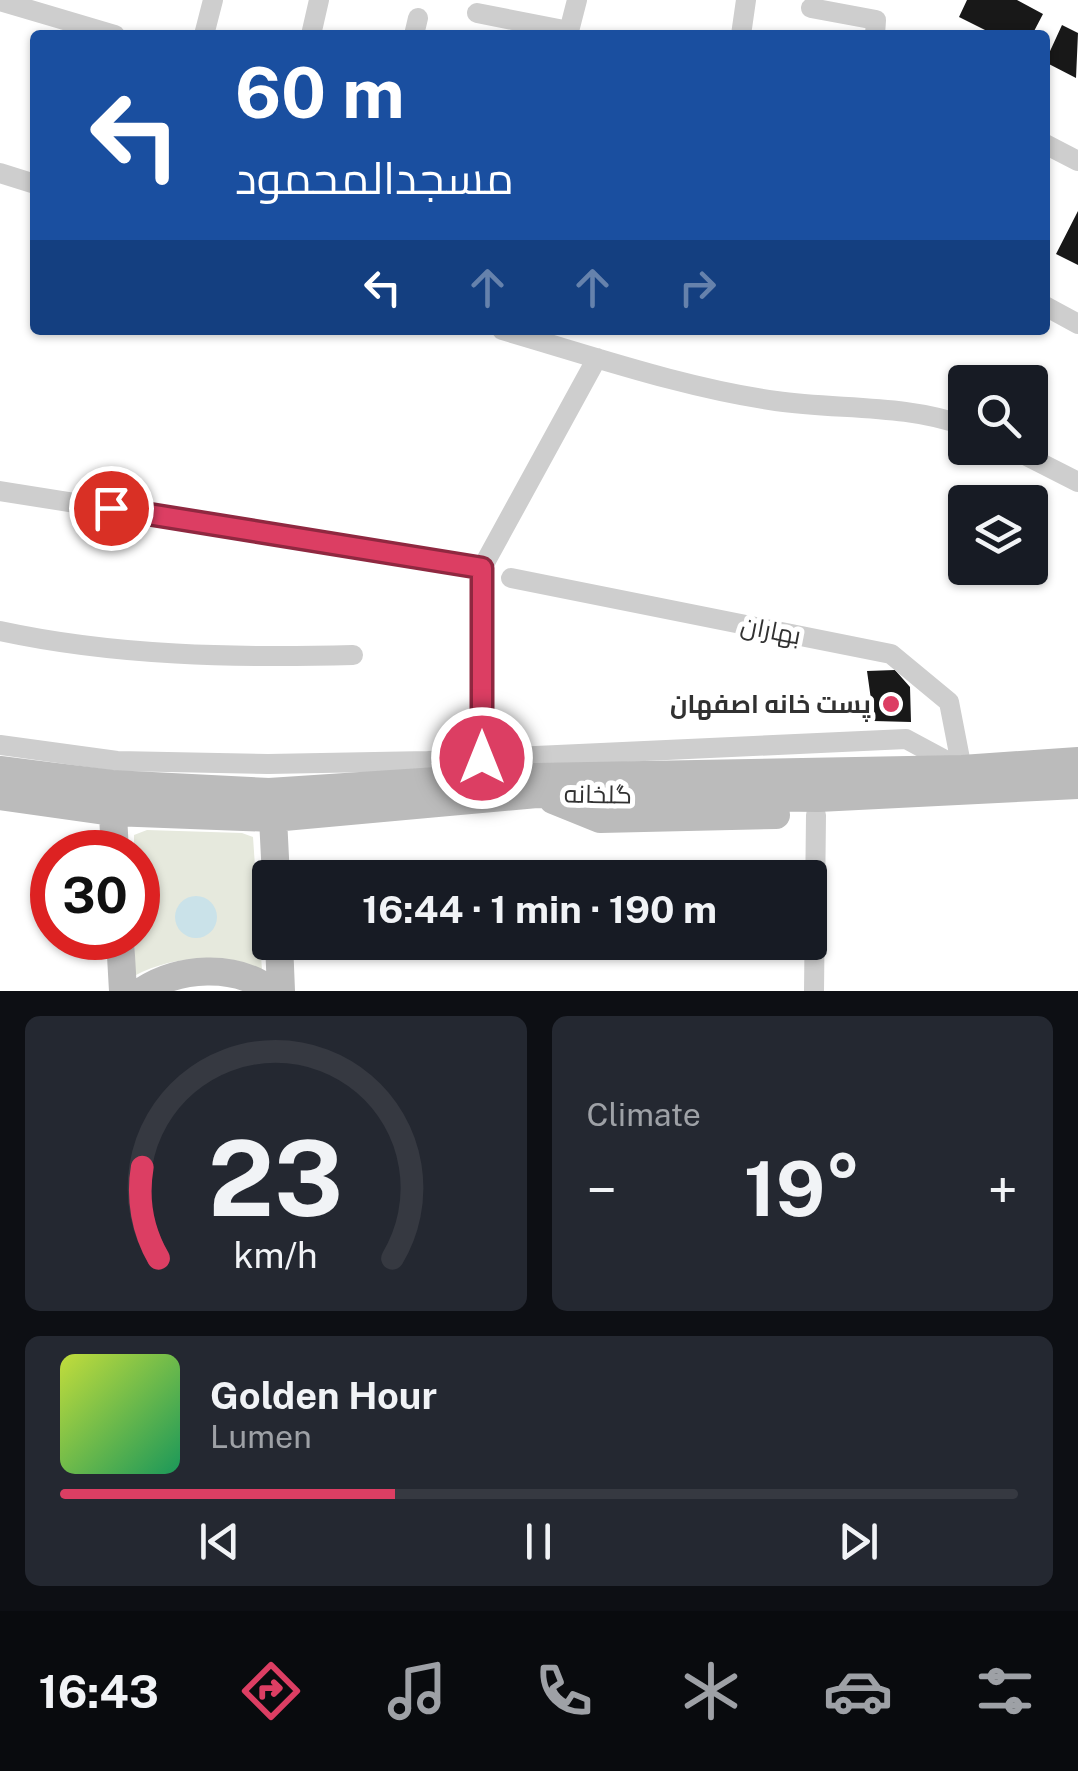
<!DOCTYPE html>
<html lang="en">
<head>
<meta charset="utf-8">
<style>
	:root { --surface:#171b24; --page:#242831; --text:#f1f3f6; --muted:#9ea1a6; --line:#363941; --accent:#dc3e63 }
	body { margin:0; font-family:"Public Sans",Cairo,sans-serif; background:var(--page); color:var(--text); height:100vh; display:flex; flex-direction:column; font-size:38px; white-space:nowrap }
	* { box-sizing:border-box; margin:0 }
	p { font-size:32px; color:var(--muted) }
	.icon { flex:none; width:55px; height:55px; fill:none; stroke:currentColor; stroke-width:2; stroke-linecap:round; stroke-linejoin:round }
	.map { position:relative; height:991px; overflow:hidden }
	.side { display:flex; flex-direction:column; gap:25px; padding:25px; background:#0d0f14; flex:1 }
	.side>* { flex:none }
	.banner { position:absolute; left:30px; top:30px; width:1020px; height:305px; border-radius:10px; box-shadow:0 2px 8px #0004; background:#1a4fa0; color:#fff; overflow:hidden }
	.buttons { position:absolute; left:948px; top:365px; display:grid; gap:20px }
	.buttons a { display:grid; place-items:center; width:100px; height:100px; border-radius:10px; background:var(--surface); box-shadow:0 2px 8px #0004; font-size:50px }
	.speed { position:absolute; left:30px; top:830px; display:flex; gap:20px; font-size:50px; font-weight:700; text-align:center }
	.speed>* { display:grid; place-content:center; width:130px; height:130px; border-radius:50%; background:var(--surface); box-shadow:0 2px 8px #0004; line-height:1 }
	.speed .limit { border:15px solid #d22; background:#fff; color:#111 }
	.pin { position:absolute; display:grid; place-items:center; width:85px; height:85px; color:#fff; margin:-42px; border:5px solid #fff; border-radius:50%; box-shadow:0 2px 10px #0007 }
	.me { position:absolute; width:110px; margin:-55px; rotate:0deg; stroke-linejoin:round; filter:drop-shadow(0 0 8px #0008) }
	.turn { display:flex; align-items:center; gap:35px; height:210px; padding:0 40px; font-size:45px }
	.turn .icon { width:130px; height:130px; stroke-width:2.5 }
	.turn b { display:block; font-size:70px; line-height:85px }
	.lanes { display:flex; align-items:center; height:95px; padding:0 40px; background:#0003; justify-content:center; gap:50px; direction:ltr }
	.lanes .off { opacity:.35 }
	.big { font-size:75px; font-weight:700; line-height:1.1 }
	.side .widget { flex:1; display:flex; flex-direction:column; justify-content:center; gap:15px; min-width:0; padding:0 35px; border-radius:15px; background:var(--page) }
	.side .dial { align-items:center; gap:0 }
	.dial svg { height:260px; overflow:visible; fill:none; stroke:var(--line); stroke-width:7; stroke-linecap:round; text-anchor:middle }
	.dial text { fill:var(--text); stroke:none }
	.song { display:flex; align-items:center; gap:30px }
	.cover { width:120px; height:120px; border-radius:15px; background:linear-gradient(135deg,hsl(70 70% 55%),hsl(150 70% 35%)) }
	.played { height:10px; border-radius:5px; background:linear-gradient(90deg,var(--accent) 35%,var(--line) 35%) }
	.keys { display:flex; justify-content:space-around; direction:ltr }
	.heat { display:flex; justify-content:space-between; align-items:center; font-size:55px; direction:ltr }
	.side .tiles { flex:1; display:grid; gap:25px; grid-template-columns:1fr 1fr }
	.widget:last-child { grid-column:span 2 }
	.trip { position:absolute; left:252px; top:860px; width:575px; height:100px; border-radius:10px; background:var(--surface); box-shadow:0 2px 8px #0004; font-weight:700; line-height:100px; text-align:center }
	.tab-bar { display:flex; height:160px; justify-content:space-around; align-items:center; background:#090b0e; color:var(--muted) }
	.tab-bar .icon { width:70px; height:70px }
	.tab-bar .active { color:var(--accent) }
	.tab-bar b { font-size:45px; color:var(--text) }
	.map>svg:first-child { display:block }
	.green { fill:#e6e9dd }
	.water { fill:#cae2e9 }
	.building { fill:#181818 }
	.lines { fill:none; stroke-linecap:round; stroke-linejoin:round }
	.street { stroke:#cecece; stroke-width:20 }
	.secondary { stroke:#bbb; stroke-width:28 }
	.route-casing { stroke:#8f2840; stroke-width:25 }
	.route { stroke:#dc3e63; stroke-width:18 }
	.poi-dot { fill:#dc3e63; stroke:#fff; stroke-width:4 }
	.labels { text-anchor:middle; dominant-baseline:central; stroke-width:10; stroke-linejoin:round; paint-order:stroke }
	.street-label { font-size:25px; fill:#313131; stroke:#fff }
	.poi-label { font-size:25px; font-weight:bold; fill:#313131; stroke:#fff; text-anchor:end }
</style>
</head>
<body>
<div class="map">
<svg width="1078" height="991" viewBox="0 0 1078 991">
	<rect width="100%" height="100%" fill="#fff"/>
	<!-- green -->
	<path class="green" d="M 147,830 L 242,833 L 253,837 L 262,970 C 217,955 177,954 134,976 L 138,852 L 134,852 L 134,835 Z"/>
	<!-- water -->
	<path class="water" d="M175 917a21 21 0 1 1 42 0a21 21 0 1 1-42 0Z"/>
	<!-- building -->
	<path class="building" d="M 967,0 L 1017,0 L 1043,14 L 1032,35 L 995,35 L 959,17 Z
		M 1062,25 L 1078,33 L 1076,78 L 1045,62 Z
		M 1078,211 L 1078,265 L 1056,254 Z
		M 895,670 L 910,687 L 911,722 L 874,721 L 867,671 Z"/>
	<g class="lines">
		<!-- street -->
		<path class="street" d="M 0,1 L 115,35
			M 811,8 L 876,20 L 875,35
			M 477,13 L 569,31
			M 204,35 L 213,0
			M 311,35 L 319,0
			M 414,35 L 418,18
			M 568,35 L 577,0
			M 741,35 L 746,0
			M 1045,144 L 1078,161
			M 0,173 L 35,184
			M 1045,306 L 1078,324
			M 502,330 C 592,356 684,388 776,401 C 839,410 906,404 965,426
			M 1011,448 L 1078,482
			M 0,491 L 482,568
			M 511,578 L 891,654 L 949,702 L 962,769
			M 0,631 C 115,656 236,658 353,655
			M 0,745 L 117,761 L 268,764 L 428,761 L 906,739 L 960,768
			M 483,771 L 482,568 L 597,358
			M 814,991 L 816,815"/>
		<!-- secondary -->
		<path class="secondary" d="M 0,770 L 112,784 L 269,792 L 483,778 L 962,769 L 1078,761
			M 0,796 L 112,812 L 273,818 L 537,794 L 818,798 L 1078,785
			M 112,796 L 115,852
			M 553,800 L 600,819 L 776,815
			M 273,818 L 276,878
			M 120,938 L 123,991
			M 279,942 L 281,991
			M 142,991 C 179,967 235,963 271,991"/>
	</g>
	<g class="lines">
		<!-- route casing -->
		<g class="route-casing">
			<path id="route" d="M 111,508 L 482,568 L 482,758"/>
		</g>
		<!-- route -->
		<use href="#route" class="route"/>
	</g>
	<!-- markers -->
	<circle class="poi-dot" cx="891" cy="704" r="10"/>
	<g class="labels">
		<!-- street labels -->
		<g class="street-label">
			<text transform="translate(771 630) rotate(11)">بهاران</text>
			<text transform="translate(598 794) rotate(1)">گلخانه</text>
		</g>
		<!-- poi labels -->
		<g class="poi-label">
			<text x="871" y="704">پست خانه اصفهان</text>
		</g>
	</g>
</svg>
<div class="buttons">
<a><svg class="icon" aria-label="search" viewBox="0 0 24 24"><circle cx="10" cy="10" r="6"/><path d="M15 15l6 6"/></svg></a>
<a><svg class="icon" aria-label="layers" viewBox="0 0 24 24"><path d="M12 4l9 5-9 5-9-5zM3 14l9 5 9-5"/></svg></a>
</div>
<div class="speed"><div class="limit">30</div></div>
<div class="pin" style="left:111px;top:508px;background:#d93025"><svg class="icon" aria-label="arrive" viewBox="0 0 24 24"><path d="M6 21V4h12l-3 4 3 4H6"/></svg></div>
<svg class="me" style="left:482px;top:758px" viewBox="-20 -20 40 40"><circle r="17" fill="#dc3e63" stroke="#fff" stroke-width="3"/><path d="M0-11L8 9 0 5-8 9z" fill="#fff"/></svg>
<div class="trip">16:44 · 1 min · 190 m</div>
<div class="banner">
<div class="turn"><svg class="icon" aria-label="left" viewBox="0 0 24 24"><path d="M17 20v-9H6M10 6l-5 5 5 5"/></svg><div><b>60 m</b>مسجدالمحمود</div></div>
<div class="lanes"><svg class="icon" aria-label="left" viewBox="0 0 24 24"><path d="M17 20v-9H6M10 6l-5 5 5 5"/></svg><svg class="icon off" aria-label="ahead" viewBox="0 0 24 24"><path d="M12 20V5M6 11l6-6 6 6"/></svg><svg class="icon off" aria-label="ahead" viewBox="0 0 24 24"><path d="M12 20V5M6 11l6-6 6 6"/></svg><svg class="icon off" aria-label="right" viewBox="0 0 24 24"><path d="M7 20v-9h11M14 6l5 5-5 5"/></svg></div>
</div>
</div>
<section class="side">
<div class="tiles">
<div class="widget dial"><svg viewBox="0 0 100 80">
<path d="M14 69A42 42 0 1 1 86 69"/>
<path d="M14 69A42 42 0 0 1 9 41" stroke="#dc3e63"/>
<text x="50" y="56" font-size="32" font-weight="700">23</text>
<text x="50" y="72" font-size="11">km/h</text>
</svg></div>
<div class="widget"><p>Climate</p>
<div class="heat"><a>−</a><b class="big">19°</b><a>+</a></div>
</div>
<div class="widget">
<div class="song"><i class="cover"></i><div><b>Golden Hour</b><p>Lumen</p></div></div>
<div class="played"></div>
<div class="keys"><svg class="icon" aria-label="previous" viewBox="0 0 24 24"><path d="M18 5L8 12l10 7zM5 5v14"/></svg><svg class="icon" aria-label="pause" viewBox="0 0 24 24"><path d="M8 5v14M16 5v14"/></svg><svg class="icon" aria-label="next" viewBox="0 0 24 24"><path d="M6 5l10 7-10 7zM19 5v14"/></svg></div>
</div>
</div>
</section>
<nav class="tab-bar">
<b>16:43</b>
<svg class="icon active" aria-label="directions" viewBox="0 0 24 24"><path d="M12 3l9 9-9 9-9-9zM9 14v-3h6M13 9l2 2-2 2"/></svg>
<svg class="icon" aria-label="music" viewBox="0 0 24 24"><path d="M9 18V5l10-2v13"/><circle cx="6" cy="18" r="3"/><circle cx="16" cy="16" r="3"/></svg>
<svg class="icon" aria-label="phone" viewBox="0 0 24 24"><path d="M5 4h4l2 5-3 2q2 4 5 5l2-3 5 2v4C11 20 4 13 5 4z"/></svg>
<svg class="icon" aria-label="climate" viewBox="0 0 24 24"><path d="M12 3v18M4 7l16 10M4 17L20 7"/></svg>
<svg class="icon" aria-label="car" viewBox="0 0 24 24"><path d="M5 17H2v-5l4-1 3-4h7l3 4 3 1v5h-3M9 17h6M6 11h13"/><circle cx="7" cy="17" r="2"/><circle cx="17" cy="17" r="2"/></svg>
<svg class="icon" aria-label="filters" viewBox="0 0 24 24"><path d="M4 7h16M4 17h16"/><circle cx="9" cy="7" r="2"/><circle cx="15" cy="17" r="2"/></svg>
</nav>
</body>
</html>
